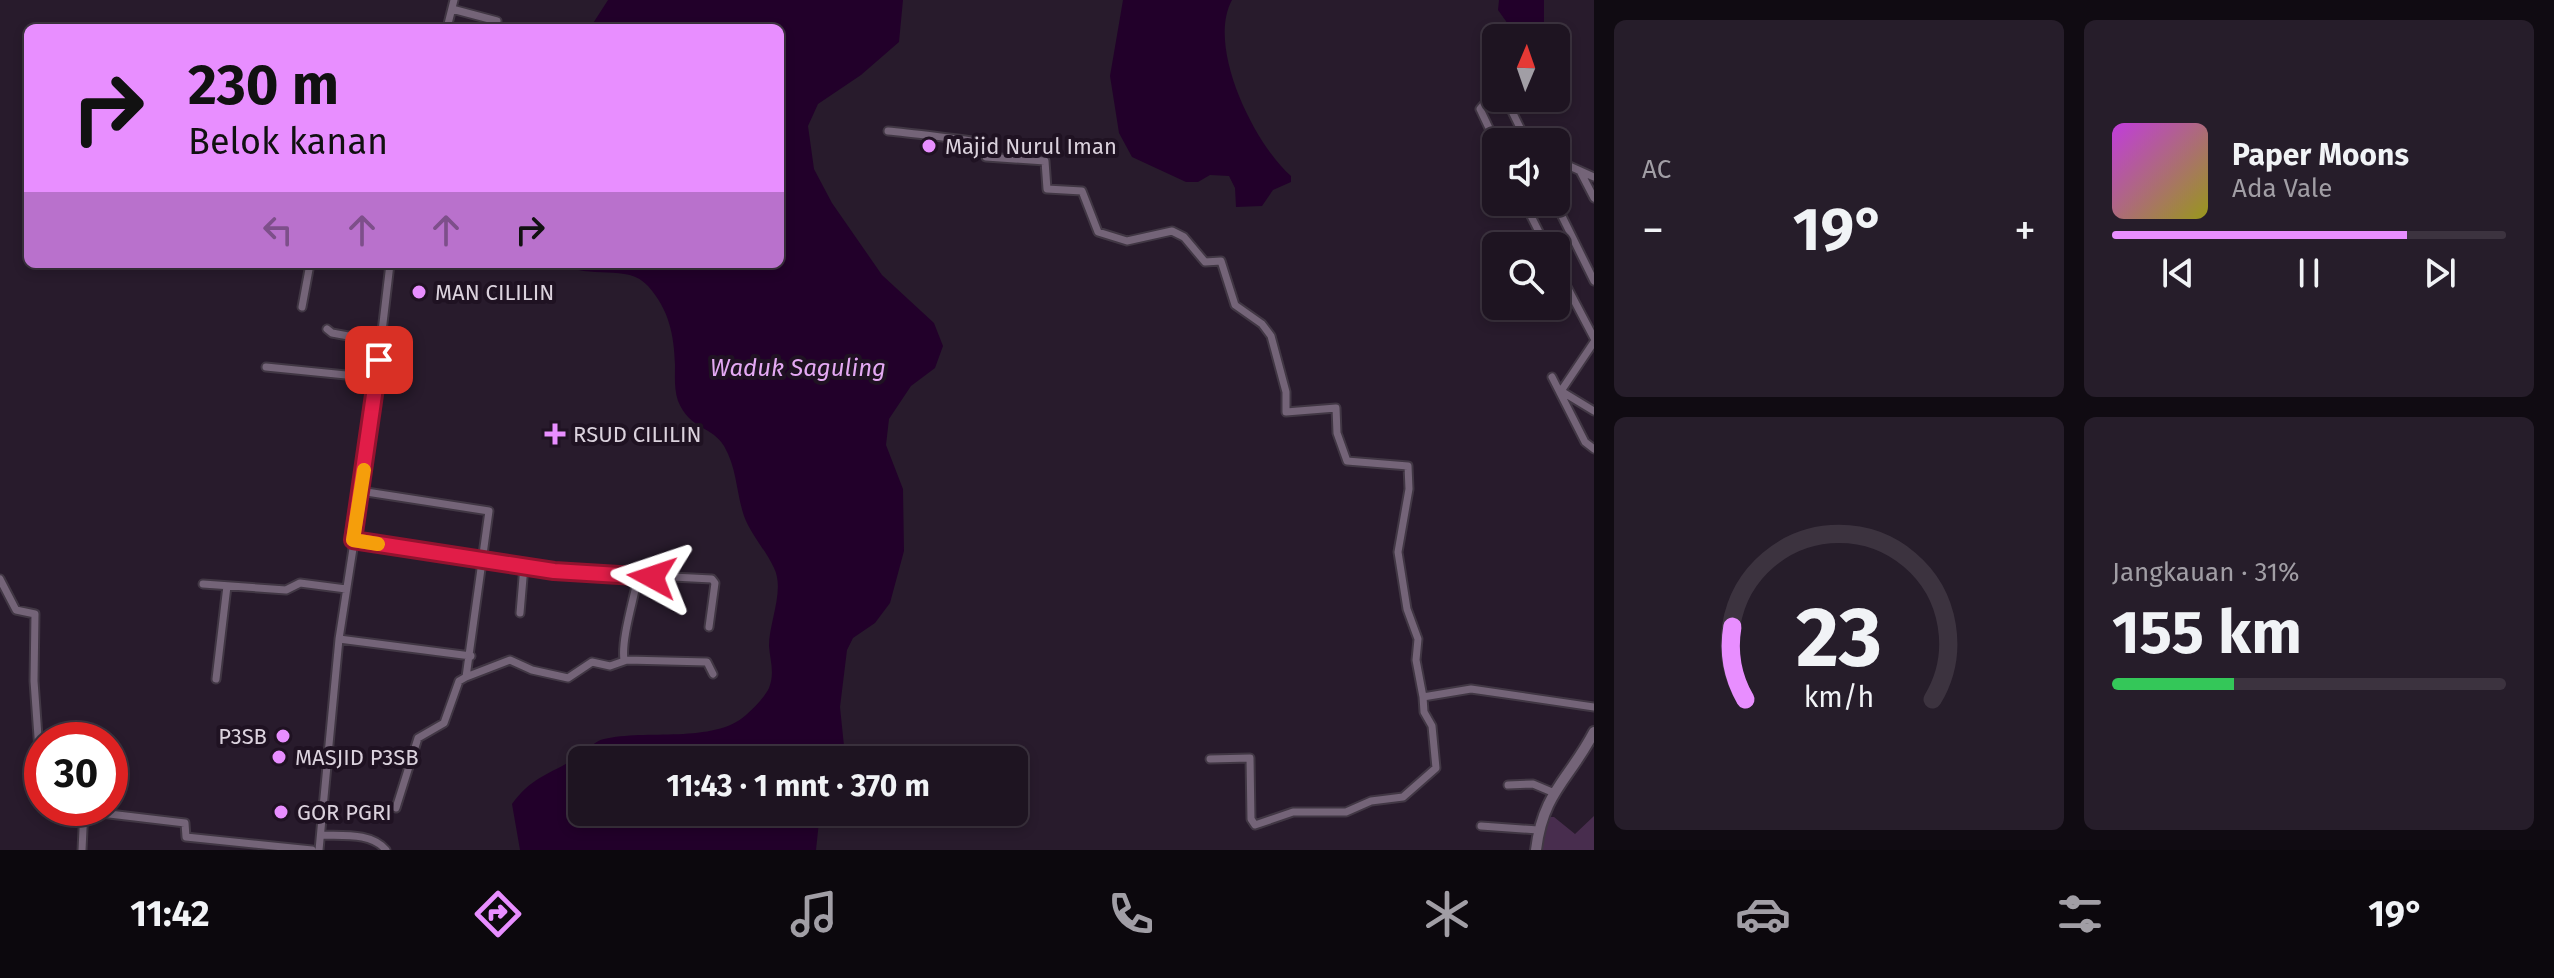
<!DOCTYPE html>
<html lang="id">
<head>
<meta charset="utf-8">
<style>
	:root { --surface:#1e1421; --page:#261d2a; --text:#f1f3f6; --muted:#a19ea5; --line:#3c333f; --accent:#e88eff }
	body { margin:0; font-family:"Fira Sans",sans-serif; background:var(--page); color:var(--text); height:100vh; display:flex; flex-direction:column; font-size:30px; white-space:nowrap }
	* { box-sizing:border-box; margin:0 }
	p { font-size:26px; color:var(--muted) }
	.icon { flex:none; width:44px; height:44px; fill:none; stroke:currentColor; stroke-width:2; stroke-linecap:round; stroke-linejoin:round }
	.map { position:relative; flex:1; overflow:hidden }
	.sheet { display:flex; flex-direction:column; gap:20px; padding:20px; background:#100b12; width:960px }
	.sheet>* { flex:none }
	.guide { position:absolute; left:24px; top:24px; width:760px; height:244px; border-radius:12px; box-shadow:0 4px 12px #0003,0 0 0 2px var(--line); background:#e88eff; color:#111; overflow:hidden }
	.needle { width:52px; rotate:2deg }
	.fabs { position:absolute; left:1482px; top:24px; display:grid; gap:16px }
	.fabs a { display:grid; place-items:center; width:88px; height:88px; border-radius:12px; background:var(--surface); box-shadow:0 4px 12px #0003,0 0 0 2px var(--line); font-size:40px }
	.speed { position:absolute; left:24px; top:722px; display:flex; gap:16px; font-size:40px; font-weight:700; text-align:center }
	.speed>* { display:grid; place-content:center; width:104px; height:104px; border-radius:50%; background:var(--surface); box-shadow:0 4px 12px #0003,0 0 0 2px var(--line); line-height:1 }
	.speed .limit { border:12px solid #d22; background:#fff; color:#111 }
	.pin { position:absolute; display:grid; place-items:center; width:68px; height:68px; color:#fff; margin:-34px; border-radius:16px; box-shadow:0 4px 12px #0006 }
	.me { position:absolute; width:88px; margin:-44px; rotate:275deg; stroke-linejoin:round; filter:drop-shadow(0 0 6px #0008) }
	.turn { display:flex; align-items:center; gap:28px; height:168px; padding:0 32px; font-size:36px }
	.turn .icon { width:104px; height:104px; stroke-width:2.5 }
	.turn b { display:block; font-size:56px; line-height:68px }
	.lanes { display:flex; align-items:center; height:76px; padding:0 32px; background:#0003; justify-content:center; gap:40px; direction:ltr }
	.lanes .off { opacity:.35 }
	.big { font-size:60px; font-weight:700; line-height:1.1 }
	.sheet .widget { flex:1; display:flex; flex-direction:column; justify-content:center; gap:12px; min-width:0; padding:0 28px; border-radius:12px; background:var(--page) }
	.sheet .dial { align-items:center; gap:0 }
	.dial svg { height:208px; overflow:visible; fill:none; stroke:var(--line); stroke-width:7; stroke-linecap:round; text-anchor:middle }
	.dial text { fill:var(--text); stroke:none }
	.song { display:flex; align-items:center; gap:24px }
	.cover { width:96px; height:96px; border-radius:12px; background:linear-gradient(135deg,hsl(290 70% 55%),hsl(60 70% 35%)) }
	.played { height:8px; border-radius:4px; background:linear-gradient(90deg,var(--accent) 75%,var(--line) 75%) }
	.keys { display:flex; justify-content:space-around; direction:ltr }
	.heat { display:flex; justify-content:space-between; align-items:center; font-size:44px; direction:ltr }
	.charge { height:12px; border-radius:6px; background:linear-gradient(90deg,#34c759 31%,var(--line) 0) }
	.sheet .tiles { flex:1; display:grid; gap:20px; grid-template-columns:repeat(2,1fr) }
	.trip { position:absolute; left:568px; top:746px; width:460px; height:80px; border-radius:12px; background:var(--surface); box-shadow:0 4px 12px #0003,0 0 0 2px var(--line); font-weight:700; line-height:80px; text-align:center }
	.tab-bar { display:flex; height:128px; justify-content:space-around; align-items:center; background:#0c080d; color:var(--muted) }
	.tab-bar .icon { width:56px; height:56px }
	.tab-bar .active { color:var(--accent) }
	.tab-bar b { font-size:36px; color:var(--text) }
	main { display:flex; flex:1; min-height:0 }
	.map>svg:first-child { display:block }
	.green { fill:#482d4e }
	.water { fill:#22002a }
	.lines { fill:none; stroke-linecap:round; stroke-linejoin:round }
	.minor-casing { stroke:#413744; stroke-width:11 }
	.secondary-casing { stroke:#413744; stroke-width:14 }
	.minor { stroke:#746478; stroke-width:7 }
	.secondary { stroke:#746478; stroke-width:10 }
	.route-casing { stroke:#92132f; stroke-width:20 }
	.route { stroke:#e11d48; stroke-width:14 }
	.slow { stroke:#f59e0b; stroke-width:14 }
	.poi-dot { fill:#e88eff; stroke:#1f1222; stroke-width:3 }
	.labels { text-anchor:middle; dominant-baseline:central; stroke-width:8; stroke-linejoin:round; paint-order:stroke }
	.poi-label { font-size:22px; fill:#dbd2dd; stroke:#1f1222; text-anchor:start }
	.water-label { font-size:24px; font-style:italic; fill:#e4a9f3; stroke:#1f1222 }
</style>
</head>
<body>
<main>
<div class="map">
<svg width="1594" height="850" viewBox="0 0 1594 850">
	<rect width="100%" height="100%" fill="#281b2c"/>
	<!-- green -->
	<path class="green" d="M 1594,816 L 1594,850 L 1541,850 L 1543,824 L 1549,817 L 1554,817 L 1575,834 Z"/>
	<!-- water -->
	<path class="water" d="M 608,0 L 903,0 L 899,42 L 861,75 L 818,104 L 808,126 L 814,169 L 832,203 L 882,275 L 934,323 L 943,346 L 935,368 L 911,386 L 889,419 L 886,445 L 903,489 L 904,551 L 890,603 L 875,623 L 853,638 L 847,650 L 840,707 L 844,746 L 833,760 L 582,760 L 582,812 L 820,812 L 816,850 L 520,850 L 512,804 C 533,775 552,774 579,756 C 588,750 594,741 604,739 C 645,729 714,744 746,715 C 754,708 764,698 769,688 C 775,673 770,660 769,646 C 769,622 785,590 774,568 C 765,549 751,535 744,516 C 736,492 737,468 724,446 C 712,426 690,430 678,401 C 674,389 675,377 675,365 C 674,334 669,310 648,286 C 628,263 588,280 563,264 L 780,264 L 780,28 L 590,28 Z
		M 1123,0 L 1232,0 C 1206,47 1255,145 1291,176 L 1291,182 L 1273,190 L 1262,206 L 1236,207 L 1235,188 L 1229,176 L 1210,175 L 1198,182 L 1186,182 L 1132,157 L 1119,133 L 1110,76 Z
		M 1499,0 L 1544,0 L 1544,38 L 1518,38 L 1498,10 Z"/>
	<g class="lines">
		<!-- minor casing -->
		<g class="minor-casing">
			<path id="minor" d="M 452,9 L 497,21
				M 447,28 L 454,0
				M 1496,97 L 1491,96 L 1480,109 L 1496,143
				M 1500,98 L 1506,99 L 1527,142
				M 888,131 C 900,132 979,141 984,143 L 986,157 L 1045,161 L 1047,189 L 1082,191 L 1098,232 L 1127,241 L 1172,231 L 1184,237 L 1205,262 L 1221,261 L 1235,305 L 1262,324 L 1271,336 L 1286,392 L 1286,412 L 1336,408 L 1337,433 L 1347,461 L 1408,466 L 1409,489 L 1398,552 L 1407,609 L 1418,639 L 1416,660 L 1423,697 L 1471,689 L 1594,707
				M 1556,160 L 1594,177
				M 1580,171 L 1594,198
				M 1524,202 L 1546,246
				M 1555,202 L 1594,281
				M 1556,266 L 1594,338
				M 302,307 L 310,264
				M 327,329 L 332,333 L 381,342
				M 1594,342 L 1561,391 L 1594,411
				M 266,367 L 376,378
				M 1552,377 L 1585,442 L 1594,449
				M 360,491 L 489,511 L 466,677 L 459,681 L 444,723 L 418,738 L 396,808
				M 353,540 L 554,571 L 712,579 L 715,583 L 709,627
				M 0,579 L 16,610 L 35,614 L 34,681 L 42,792
				M 203,584 L 286,590 L 300,583 L 346,589
				M 520,613 L 524,566
				M 339,639 L 471,656
				M 624,660 C 621,639 634,599 638,576
				M 466,677 L 510,660 L 532,670 L 568,678 L 592,662 L 610,666 L 627,660 L 707,662 L 713,674
				M 216,679 L 227,586
				M 1210,759 L 1250,758 L 1251,819 L 1255,825 L 1293,812 L 1346,812 L 1371,801 L 1403,797 L 1436,768 L 1432,726 L 1424,712 L 1423,697
				M 1508,785 L 1533,784 L 1552,792
				M 84,811 L 185,823 L 186,837 L 312,850
				M 1481,826 L 1538,830
				M 321,835 C 342,836 371,832 386,850
				M 82,850 L 84,808
				M 319,850 L 339,639 L 367,458 L 390,264"/>
		</g>
		<!-- secondary casing -->
		<g class="secondary-casing">
			<path id="secondary" d="M 1536,850 C 1543,792 1569,780 1594,732"/>
		</g>
		<!-- minor -->
		<use href="#minor" class="minor"/>
		<!-- secondary -->
		<use href="#secondary" class="secondary"/>
	</g>
	<g class="lines">
		<!-- route casing -->
		<g class="route-casing">
			<path id="route" d="M 379,360 L 353,540 L 554,571 L 652,577"/>
		</g>
		<!-- route -->
		<use href="#route" class="route"/>
		<!-- slow -->
		<path class="slow" d="M 364,470 L 353,540 L 378,544"/>
	</g>
	<!-- markers -->
	<g class="poi-dot">
		<circle cx="929" cy="146" r="8"/>
		<circle cx="419" cy="292" r="8"/>
		<path d="M551 422h8v8h8v8h-8v8h-8v-8h-8v-8h8z"/>
		<circle cx="283" cy="736" r="8"/>
		<circle cx="279" cy="757" r="8"/>
		<circle cx="281" cy="812" r="8"/>
	</g>
	<g class="labels">
		<!-- poi labels -->
		<g class="poi-label">
			<text x="945" y="146">Majid Nurul Iman</text>
			<text x="435" y="292">MAN CILILIN</text>
			<text x="573" y="434">RSUD CILILIN</text>
			<text x="267" y="736" text-anchor="end">P3SB</text>
			<text x="295" y="757">MASJID P3SB</text>
			<text x="297" y="812">GOR PGRI</text>
		</g>
		<!-- water labels -->
		<g class="water-label">
			<text x="798" y="368">Waduk Saguling</text>
		</g>
	</g>
</svg>
<div class="fabs">
<a><svg class="needle" viewBox="-14 -14 28 28"><path d="M0-13l5 13h-10z" fill="#e53935"/><path d="M0 13l5-13h-10z" fill="#a19ea5"/></svg></a>
<a><svg class="icon" aria-label="sound" viewBox="0 0 24 24"><path d="M4 9h4l5-4v14l-5-4H4zM17 9q2 3 0 6"/></svg></a>
<a><svg class="icon" aria-label="search" viewBox="0 0 24 24"><circle cx="10" cy="10" r="6"/><path d="M15 15l6 6"/></svg></a>
</div>
<div class="speed"><div class="limit">30</div></div>
<div class="pin" style="left:379px;top:360px;background:#d93025"><svg class="icon" aria-label="arrive" viewBox="0 0 24 24"><path d="M6 21V4h12l-3 4 3 4H6"/></svg></div>
<svg class="me" style="left:652px;top:577px" viewBox="-20 -20 40 40"><path d="M0-17L14 15 0 8-14 15z" fill="#e11d48" stroke="#fff" stroke-width="4"/></svg>
<div class="trip">11:43 · 1 mnt · 370 m</div>
<div class="guide">
<div class="turn"><svg class="icon" aria-label="right" viewBox="0 0 24 24"><path d="M7 20v-9h11M14 6l5 5-5 5"/></svg><div><b>230 m</b>Belok kanan</div></div>
<div class="lanes"><svg class="icon off" aria-label="left" viewBox="0 0 24 24"><path d="M17 20v-9H6M10 6l-5 5 5 5"/></svg><svg class="icon off" aria-label="ahead" viewBox="0 0 24 24"><path d="M12 20V5M6 11l6-6 6 6"/></svg><svg class="icon off" aria-label="ahead" viewBox="0 0 24 24"><path d="M12 20V5M6 11l6-6 6 6"/></svg><svg class="icon" aria-label="right" viewBox="0 0 24 24"><path d="M7 20v-9h11M14 6l5 5-5 5"/></svg></div>
</div>
</div>
<section class="sheet">
<div class="tiles">
<div class="widget"><p>AC</p>
<div class="heat"><a>−</a><b class="big">19°</b><a>+</a></div>
</div>
<div class="widget">
<div class="song"><i class="cover"></i><div><b>Paper Moons</b><p>Ada Vale</p></div></div>
<div class="played"></div>
<div class="keys"><svg class="icon" aria-label="previous" viewBox="0 0 24 24"><path d="M18 5L8 12l10 7zM5 5v14"/></svg><svg class="icon" aria-label="pause" viewBox="0 0 24 24"><path d="M8 5v14M16 5v14"/></svg><svg class="icon" aria-label="next" viewBox="0 0 24 24"><path d="M6 5l10 7-10 7zM19 5v14"/></svg></div>
</div>
<div class="widget dial"><svg viewBox="0 0 100 80">
<path d="M14 69A42 42 0 1 1 86 69"/>
<path d="M14 69A42 42 0 0 1 9 41" stroke="#e88eff"/>
<text x="50" y="56" font-size="32" font-weight="700">23</text>
<text x="50" y="72" font-size="11">km/h</text>
</svg></div>
<div class="widget"><p>Jangkauan · 31%</p><b class="big">155 km</b><div class="charge"></div></div>
</div>
</section>
</main>
<nav class="tab-bar">
<b>11:42</b>
<svg class="icon active" aria-label="directions" viewBox="0 0 24 24"><path d="M12 3l9 9-9 9-9-9zM9 14v-3h6M13 9l2 2-2 2"/></svg>
<svg class="icon" aria-label="music" viewBox="0 0 24 24"><path d="M9 18V5l10-2v13"/><circle cx="6" cy="18" r="3"/><circle cx="16" cy="16" r="3"/></svg>
<svg class="icon" aria-label="phone" viewBox="0 0 24 24"><path d="M5 4h4l2 5-3 2q2 4 5 5l2-3 5 2v4C11 20 4 13 5 4z"/></svg>
<svg class="icon" aria-label="climate" viewBox="0 0 24 24"><path d="M12 3v18M4 7l16 10M4 17L20 7"/></svg>
<svg class="icon" aria-label="car" viewBox="0 0 24 24"><path d="M5 17H2v-5l4-1 3-4h7l3 4 3 1v5h-3M9 17h6M6 11h13"/><circle cx="7" cy="17" r="2"/><circle cx="17" cy="17" r="2"/></svg>
<svg class="icon" aria-label="filters" viewBox="0 0 24 24"><path d="M4 7h16M4 17h16"/><circle cx="9" cy="7" r="2"/><circle cx="15" cy="17" r="2"/></svg>
<b>19°</b>
</nav>
</body>
</html>
